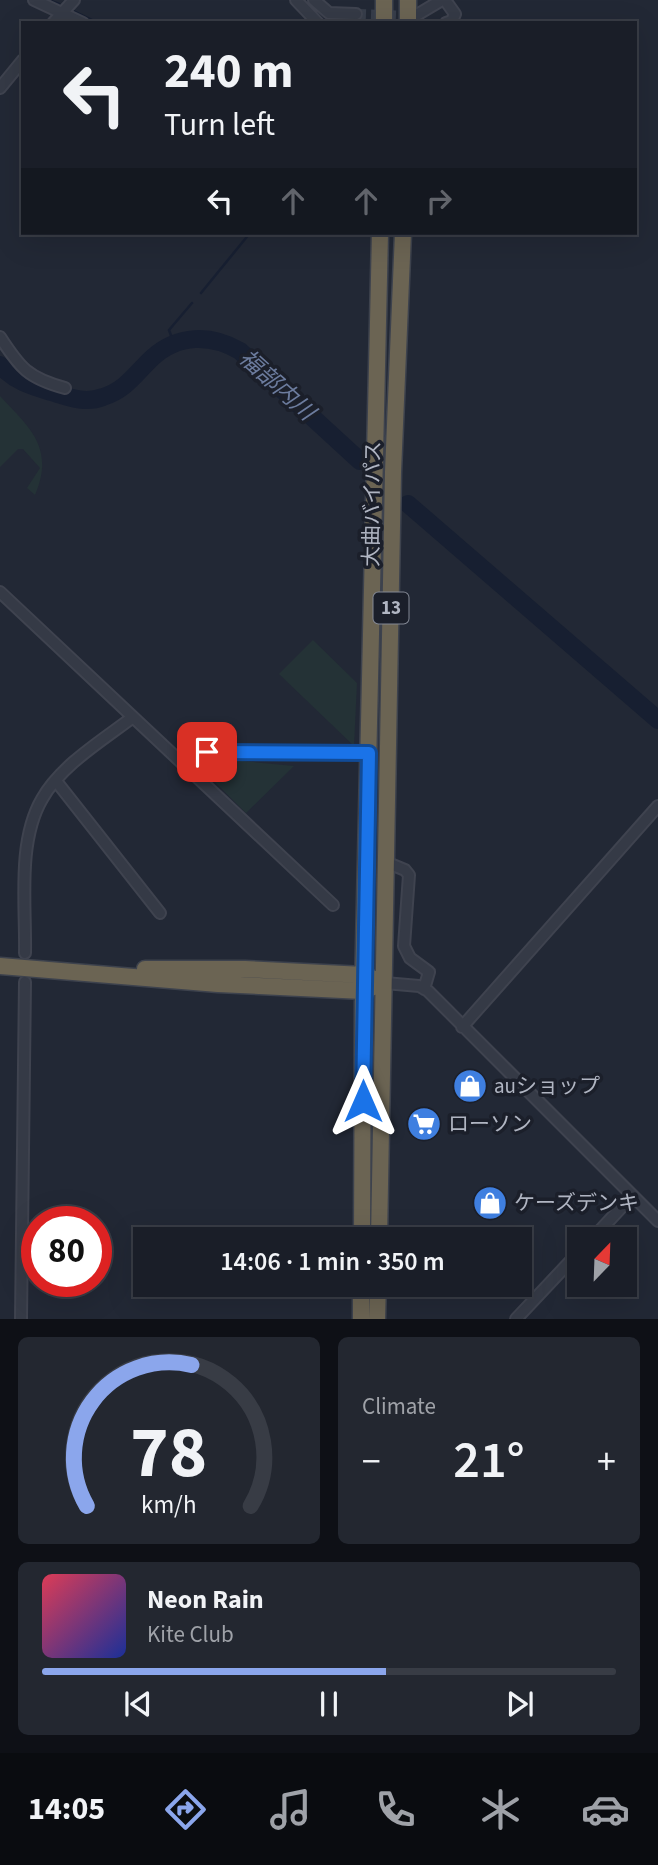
<!DOCTYPE html>
<html lang="en">
<head>
<meta charset="utf-8">
<style>
	:root { --surface:#1a1e28; --page:#232730; --text:#f1f3f6; --muted:#9fa2a8; --line:#383c45; --accent:#8ba6ec }
	body { margin:0; font-family:"Source Sans 3","Noto Sans JP",sans-serif; background:var(--page); color:var(--text); height:100vh; display:flex; flex-direction:column; font-size:26px; white-space:nowrap }
	* { box-sizing:border-box; margin:0 }
	p { font-size:23px; color:var(--muted) }
	.icon { flex:none; width:38px; height:38px; fill:none; stroke:currentColor; stroke-width:2; stroke-linecap:round; stroke-linejoin:round }
	.map { position:relative; height:1319px; overflow:hidden }
	.side { display:flex; flex-direction:column; gap:18px; padding:18px; background:#0e1016; flex:1 }
	.side>* { flex:none }
	.hud { position:absolute; left:21px; top:21px; width:616px; height:214px; border-radius:0px; box-shadow:0 7px 28px #0002,0 0 0 2px var(--line); background:#1a1e28; color:var(--text); overflow:hidden }
	.needle { width:46px; rotate:23deg }
	.fabs { position:absolute; left:567px; top:1227px; display:grid; gap:14px }
	.fabs a { display:grid; place-items:center; width:70px; height:70px; border-radius:0px; background:var(--surface); box-shadow:0 7px 28px #0002,0 0 0 2px var(--line); font-size:35px }
	.speed { position:absolute; left:21px; top:1206px; display:flex; gap:14px; font-size:35px; font-weight:700; text-align:center }
	.speed>* { display:grid; place-content:center; width:91px; height:91px; border-radius:50%; background:var(--surface); box-shadow:0 7px 28px #0002,0 0 0 2px var(--line); line-height:1 }
	.speed .limit { border:10px solid #d22; background:#fff; color:#111 }
	.pin { position:absolute; display:grid; place-items:center; width:60px; height:60px; color:#fff; margin:-30px; border-radius:14px; box-shadow:0 4px 10px #0006 }
	.me { position:absolute; width:77px; margin:-38px; rotate:0deg; stroke-linejoin:round; filter:drop-shadow(0 0 5px #0008) }
	.turn { display:flex; align-items:center; gap:24px; height:147px; padding:0 28px; font-size:32px }
	.turn .icon { width:91px; height:91px; stroke-width:2.5 }
	.turn b { display:block; font-size:49px; line-height:60px }
	.lanes { display:flex; align-items:center; height:66px; padding:0 28px; background:#0003; justify-content:center; gap:35px; direction:ltr }
	.lanes .off { opacity:.35 }
	.big { font-size:52px; font-weight:600; line-height:1.1 }
	.side .widget { flex:1; display:flex; flex-direction:column; justify-content:center; gap:10px; min-width:0; padding:0 24px; border-radius:10px; background:var(--page) }
	.side .dial { align-items:center; gap:0 }
	.dial svg { height:182px; overflow:visible; fill:none; stroke:var(--line); stroke-width:7; stroke-linecap:round; text-anchor:middle }
	.dial text { fill:var(--text); stroke:none }
	.song { display:flex; align-items:center; gap:21px }
	.cover { width:84px; height:84px; border-radius:10px; background:linear-gradient(135deg,hsl(350 70% 55%),hsl(230 70% 35%)) }
	.played { height:7px; border-radius:4px; background:linear-gradient(90deg,var(--accent) 60%,var(--line) 60%) }
	.keys { display:flex; justify-content:space-around; direction:ltr }
	.heat { display:flex; justify-content:space-between; align-items:center; font-size:38px; direction:ltr }
	.side .tiles { flex:1; display:grid; gap:18px; grid-template-columns:1fr 1fr }
	.widget:last-child { grid-column:span 2 }
	.trip { position:absolute; left:133px; top:1227px; width:399px; height:70px; border-radius:0px; background:var(--surface); box-shadow:0 7px 28px #0002,0 0 0 2px var(--line); font-weight:600; line-height:70px; text-align:center }
	.tab-bar { display:flex; height:112px; justify-content:space-around; align-items:center; background:#0a0c10; color:var(--muted) }
	.tab-bar .icon { width:49px; height:49px }
	.tab-bar .current { color:var(--accent) }
	.tab-bar b { font-size:32px; color:var(--text) }
	.map>svg:first-child { display:block }
	.green { fill:#243236 }
	.lines { fill:none; stroke-linecap:round; stroke-linejoin:round }
	.stream { stroke:#171f31; stroke-width:2.5 }
	.river { stroke:#171f31; stroke-width:18 }
	.minor-tunnel { stroke:#373d4a; stroke-width:10; stroke-dasharray:10 5; stroke-linecap:butt }
	.minor-casing { stroke:#3f434f; stroke-width:14 }
	.highway-casing { stroke:#3d424d; stroke-width:19 }
	.minor { stroke:#353a46; stroke-width:10 }
	.highway { stroke:#6b6453; stroke-width:16 }
	.route-casing { stroke:#114b97; stroke-width:18 }
	.route { stroke:#1a73e8; stroke-width:12 }
	.labels { text-anchor:middle; dominant-baseline:central; stroke-width:7; stroke-linejoin:round; paint-order:stroke }
	.shield { fill:#1b1f2a; stroke:#838894; stroke-width:2 }
	.shield-label { font-size:19px; font-weight:bold; fill:#b0b5c2 }
	.street-label { font-size:21px; fill:#b0b5c2; stroke:#1b1f2a }
	.poi-label { font-size:21px; fill:#b0b5c2; stroke:#1b1f2a; text-anchor:start }
	.water-label { font-size:23px; font-style:italic; fill:#6c7c9e; stroke:#1b1f2a }
</style>
</head>
<body>
<div class="map">
<svg width="658" height="1319" viewBox="0 0 658 1319">
	<rect width="100%" height="100%" fill="#222835"/>
	<!-- green -->
	<path class="green" d="M 0,396 C 30,428 55,448 35,495 L 27,488 L 40,468 L 23,449 L 18,449 L 0,467 Z
		M 313,640 L 357,683 L 354,746 L 279,674 Z
		M 211,758 L 294,766 L 246,813 L 203,770 L 202,764 Z"/>
	<g class="lines">
		<!-- stream -->
		<path class="stream" d="M 49,0 L 59,4
			M 73,11 L 98,23
			M 201,293 L 250,233
			M 174,344 L 169,330 L 192,303"/>
		<!-- river -->
		<path class="river" d="M 0,365 C 14,381 31,386 51,392 C 68,397 85,404 103,397 C 126,390 135,374 152,358 C 178,334 211,334 240,351 L 360,461
			M 408,504 L 658,720"/>
		<!-- minor-tunnel -->
		<path class="minor-tunnel" d="M 356,14 L 413,16"/>
		<!-- minor casing -->
		<g class="minor-casing">
			<path id="minor" d="M 34,0 L 83,23
				M 296,0 L 318,23
				M 314,0 L 329,13 L 356,14
				M 445,0 L 455,14 L 452,21 L 446,23
				M 415,16 L 442,0
				M 53,23 L 74,0
				M 0,88 L 23,60
				M 0,337 C 20,368 28,378 65,388
				M 0,592 L 333,905
				M 184,763 L 207,752 L 369,753
				M 56,781 L 160,913
				M 388,863 L 405,870 L 409,875 L 404,946 L 410,958 L 429,972 L 424,989
				M 25,953 C 26,905 17,842 42,799 C 61,765 103,740 133,717
				M 385,983 L 419,986 L 428,991 L 658,1221
				M 462,1027 L 658,806
				M 592,1239 L 631,1197
				M 21,1319 L 25,982
				M 516,1319 L 579,1252"/>
		</g>
		<!-- highway casing -->
		<g class="highway-casing">
			<path id="highway" d="M 384,23 L 384,0
				M 408,23 L 408,0
				M 0,966 L 218,984 L 363,991 L 371,988
				M 145,969 L 245,969 L 364,975 L 374,979
				M 362,1239 L 363,991 L 380,233
				M 379,1239 L 393,472 L 403,233
				M 361,1319 L 361,1284
				M 377,1319 L 378,1284"/>
		</g>
		<!-- minor -->
		<use href="#minor" class="minor"/>
		<!-- highway -->
		<use href="#highway" class="highway"/>
	</g>
	<g class="lines">
		<!-- route casing -->
		<g class="route-casing">
			<path id="route" d="M 207,752 L 369,753 L 363,1101"/>
		</g>
		<!-- route -->
		<use href="#route" class="route"/>
	</g>
	<!-- icons -->
	<defs>
		<g id="shop-disc" transform="scale(1.75)"><circle r="9.5" fill="#3f7fe0" stroke="#1b1f2a"/><path d="M-5-2.5h2.3a2.7 3.5 0 0 1 5.4 0H5L5.5 6h-11ZM-1.5-2.5h3a1.5 2.3 0 0 0-3 0Z" fill="#fff"/></g>
		<g id="supermarket-disc" transform="scale(1.75)"><circle r="9.5" fill="#3f7fe0" stroke="#1b1f2a"/><path d="M-6-5.5h2.5l.6 2H6L4.5 2H-2.5L-4.4-4H-6ZM-1.5 3.2a1.3 1.3 0 1 0 .1 0ZM3 3.2a1.3 1.3 0 1 0 .1 0Z" fill="#fff"/></g>
	</defs>
	<g fill-rule="evenodd">
		<use href="#shop-disc" x="470" y="1086"/>
		<use href="#supermarket-disc" x="424" y="1124"/>
		<use href="#shop-disc" x="490" y="1203"/>
	</g>
	<g class="labels">
		<!-- shield labels -->
		<rect class="shield" x="373.5" y="592.5" width="35" height="31" rx="5"/>
		<g class="shield-label">
			<text x="391" y="608">13</text>
		</g>
		<!-- street labels -->
		<g class="street-label">
			<text transform="translate(372 504) rotate(-89)">大曲バイパス</text>
		</g>
		<!-- poi labels -->
		<g class="poi-label">
			<text x="494" y="1086">auショップ</text>
			<text x="448" y="1124">ローソン</text>
			<text x="514" y="1203">ケーズデンキ</text>
		</g>
		<!-- water labels -->
		<g class="water-label">
			<text transform="translate(277 385) rotate(42)">福部内川</text>
		</g>
	</g>
</svg>
<div class="fabs">
<a><svg class="needle" viewBox="-14 -14 28 28"><path d="M0-13l5 13h-10z" fill="#e53935"/><path d="M0 13l5-13h-10z" fill="#9fa2a8"/></svg></a>
</div>
<div class="speed"><div class="limit">80</div></div>
<div class="pin" style="left:207px;top:752px;background:#d93025"><svg class="icon" aria-label="arrive" viewBox="0 0 24 24"><path d="M6 21V4h12l-3 4 3 4H6"/></svg></div>
<svg class="me" style="left:363px;top:1101px" viewBox="-20 -20 40 40"><path d="M0-17L14 15 0 8-14 15z" fill="#1a73e8" stroke="#fff" stroke-width="4"/></svg>
<div class="trip">14:06 · 1 min · 350 m</div>
<div class="hud">
<div class="turn"><svg class="icon" aria-label="left" viewBox="0 0 24 24"><path d="M17 20v-9H6M10 6l-5 5 5 5"/></svg><div><b>240 m</b>Turn left</div></div>
<div class="lanes"><svg class="icon" aria-label="left" viewBox="0 0 24 24"><path d="M17 20v-9H6M10 6l-5 5 5 5"/></svg><svg class="icon off" aria-label="ahead" viewBox="0 0 24 24"><path d="M12 20V5M6 11l6-6 6 6"/></svg><svg class="icon off" aria-label="ahead" viewBox="0 0 24 24"><path d="M12 20V5M6 11l6-6 6 6"/></svg><svg class="icon off" aria-label="right" viewBox="0 0 24 24"><path d="M7 20v-9h11M14 6l5 5-5 5"/></svg></div>
</div>
</div>
<section class="side">
<div class="tiles">
<div class="widget dial"><svg viewBox="0 0 100 80">
<path d="M14 69A42 42 0 1 1 86 69"/>
<path d="M14 69A42 42 0 0 1 60 7" stroke="#8ba6ec"/>
<text x="50" y="56" font-size="32" font-weight="700">78</text>
<text x="50" y="72" font-size="11">km/h</text>
</svg></div>
<div class="widget"><p>Climate</p>
<div class="heat"><a>−</a><b class="big">21°</b><a>+</a></div>
</div>
<div class="widget">
<div class="song"><i class="cover"></i><div><b>Neon Rain</b><p>Kite Club</p></div></div>
<div class="played"></div>
<div class="keys"><svg class="icon" aria-label="previous" viewBox="0 0 24 24"><path d="M18 5L8 12l10 7zM5 5v14"/></svg><svg class="icon" aria-label="pause" viewBox="0 0 24 24"><path d="M8 5v14M16 5v14"/></svg><svg class="icon" aria-label="next" viewBox="0 0 24 24"><path d="M6 5l10 7-10 7zM19 5v14"/></svg></div>
</div>
</div>
</section>
<nav class="tab-bar">
<b>14:05</b>
<svg class="icon current" aria-label="directions" viewBox="0 0 24 24"><path d="M12 3l9 9-9 9-9-9zM9 14v-3h6M13 9l2 2-2 2"/></svg>
<svg class="icon" aria-label="music" viewBox="0 0 24 24"><path d="M9 18V5l10-2v13"/><circle cx="6" cy="18" r="3"/><circle cx="16" cy="16" r="3"/></svg>
<svg class="icon" aria-label="phone" viewBox="0 0 24 24"><path d="M5 4h4l2 5-3 2q2 4 5 5l2-3 5 2v4C11 20 4 13 5 4z"/></svg>
<svg class="icon" aria-label="climate" viewBox="0 0 24 24"><path d="M12 3v18M4 7l16 10M4 17L20 7"/></svg>
<svg class="icon" aria-label="car" viewBox="0 0 24 24"><path d="M5 17H2v-5l4-1 3-4h7l3 4 3 1v5h-3M9 17h6M6 11h13"/><circle cx="7" cy="17" r="2"/><circle cx="17" cy="17" r="2"/></svg>
</nav>
</body>
</html>
